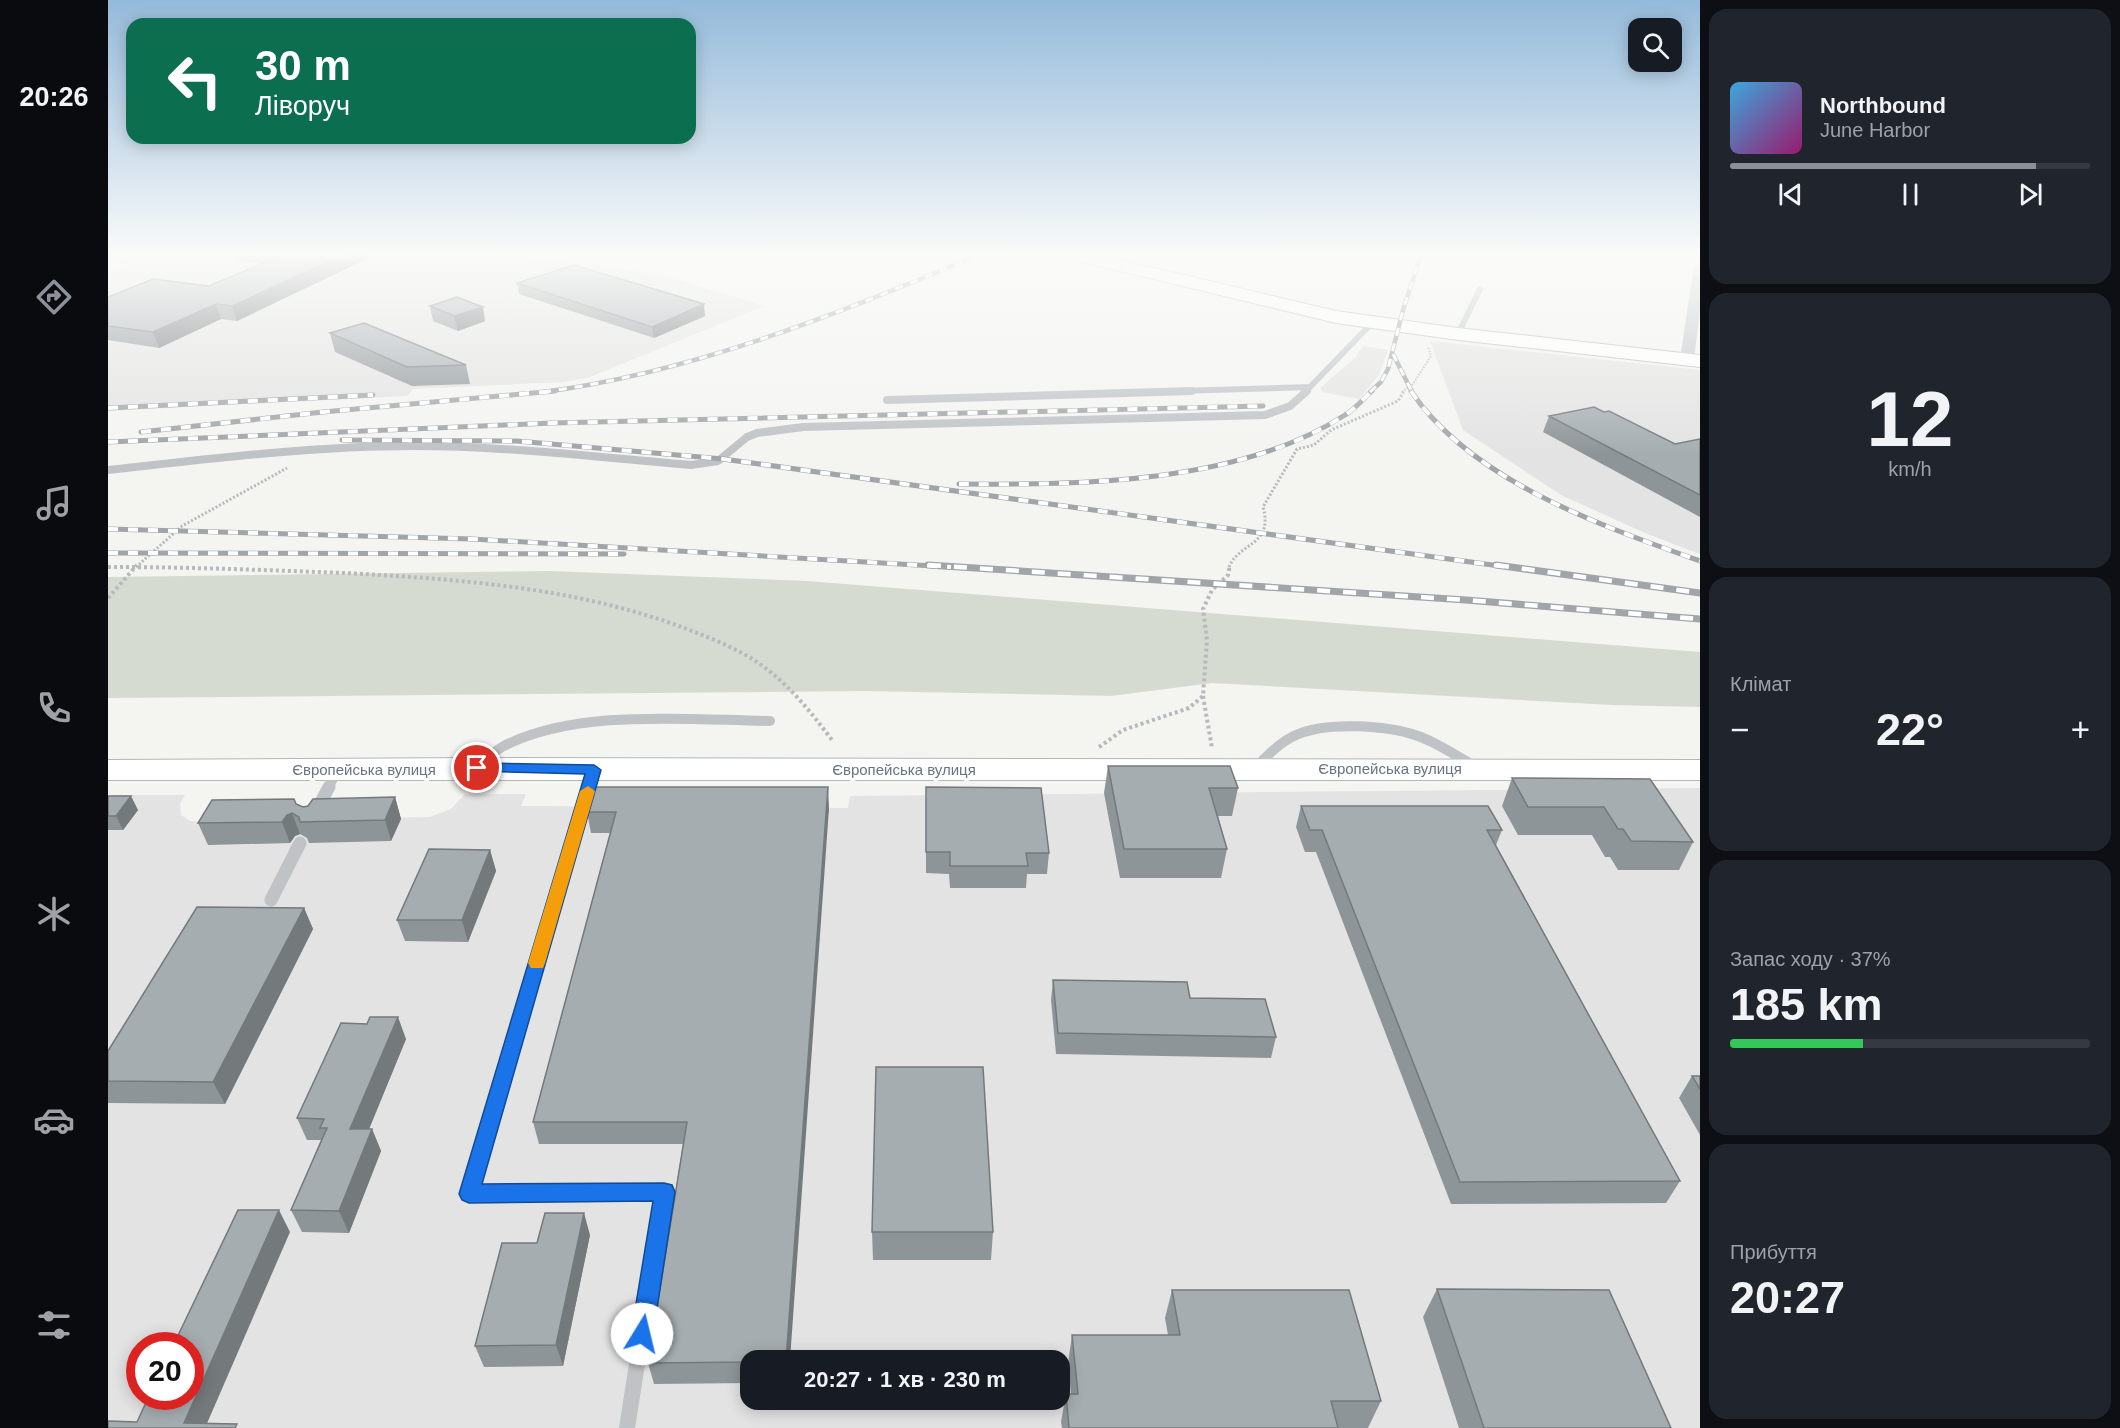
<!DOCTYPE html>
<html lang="uk">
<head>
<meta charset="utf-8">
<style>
	:root { --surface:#171b24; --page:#20242c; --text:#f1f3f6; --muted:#9ea1a6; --line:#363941; --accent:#8c9099 }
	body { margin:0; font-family:Helvetica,sans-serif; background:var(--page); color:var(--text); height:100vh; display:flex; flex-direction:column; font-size:22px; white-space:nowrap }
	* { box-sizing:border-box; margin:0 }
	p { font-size:20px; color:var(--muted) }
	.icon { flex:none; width:33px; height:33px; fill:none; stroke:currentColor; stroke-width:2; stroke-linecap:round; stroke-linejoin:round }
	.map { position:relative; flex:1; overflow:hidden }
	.details { display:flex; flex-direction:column; gap:9px; padding:9px; background:#0d0f14; width:420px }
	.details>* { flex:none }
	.hud { position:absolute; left:18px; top:18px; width:570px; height:126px; border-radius:18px; box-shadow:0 3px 15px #0003; background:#0b6e4f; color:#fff; overflow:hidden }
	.fabs { position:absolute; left:1520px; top:18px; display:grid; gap:12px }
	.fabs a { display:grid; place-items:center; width:54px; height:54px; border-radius:12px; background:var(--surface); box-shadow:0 3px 15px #0003; font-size:30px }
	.speed { position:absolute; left:18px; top:1332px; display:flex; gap:12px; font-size:30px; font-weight:700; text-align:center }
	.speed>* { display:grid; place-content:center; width:78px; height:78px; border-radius:50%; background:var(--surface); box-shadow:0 3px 15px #0003; line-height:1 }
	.speed .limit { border:9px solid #d22; background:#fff; color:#111 }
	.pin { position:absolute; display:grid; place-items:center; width:51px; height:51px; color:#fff; margin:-26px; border:3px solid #fff; border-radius:50%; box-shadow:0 2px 6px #0007 }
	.me { position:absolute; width:66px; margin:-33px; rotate:9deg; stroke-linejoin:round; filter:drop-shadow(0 0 4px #0008) }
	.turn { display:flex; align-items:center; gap:21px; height:126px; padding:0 30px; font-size:27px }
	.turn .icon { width:78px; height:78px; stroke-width:2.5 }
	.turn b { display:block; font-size:42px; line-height:51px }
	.big { font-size:45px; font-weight:700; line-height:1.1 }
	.details .widget { flex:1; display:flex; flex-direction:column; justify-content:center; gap:9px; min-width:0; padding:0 21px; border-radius:18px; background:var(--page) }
	.details .dial { align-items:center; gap:0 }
	.dial b { font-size:78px; line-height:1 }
	.song { display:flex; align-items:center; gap:18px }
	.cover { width:72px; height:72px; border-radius:9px; background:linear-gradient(135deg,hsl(200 70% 55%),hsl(320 70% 35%)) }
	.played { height:6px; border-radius:3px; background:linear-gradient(90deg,var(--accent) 85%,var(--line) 85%) }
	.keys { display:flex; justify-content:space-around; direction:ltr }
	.heat { display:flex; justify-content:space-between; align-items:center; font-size:33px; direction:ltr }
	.charge { height:9px; border-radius:4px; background:linear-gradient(90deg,#34c759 37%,var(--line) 0) }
	.trip { position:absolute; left:632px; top:1350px; width:330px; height:60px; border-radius:18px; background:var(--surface); box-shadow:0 3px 15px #0003; font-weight:700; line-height:60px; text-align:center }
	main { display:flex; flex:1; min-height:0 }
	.dock { display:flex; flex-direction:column; width:108px; justify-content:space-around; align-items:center; background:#090b0e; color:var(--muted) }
	.dock .icon { width:42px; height:42px }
	.dock .selected { color:var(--accent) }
	.dock b { font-size:27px; color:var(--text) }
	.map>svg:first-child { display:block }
	.built { fill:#e2e3e2; fill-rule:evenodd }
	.green { fill:#d6dbd2 }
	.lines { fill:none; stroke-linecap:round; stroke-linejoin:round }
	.secondary-casing { stroke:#b2b7ba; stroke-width:2 }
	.trunk-casing { stroke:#b4b7ba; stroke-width:2 }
	.path-far2 { stroke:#b7babc; stroke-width:2; stroke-dasharray:1.5 1.5; stroke-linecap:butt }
	.path-far1 { stroke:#b7babc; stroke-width:3; stroke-dasharray:2 2; stroke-linecap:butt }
	.path { stroke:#b7babc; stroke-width:4; stroke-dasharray:3 3; stroke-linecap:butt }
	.service-far4 { stroke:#bfc3c6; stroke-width:6 }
	.service-far3 { stroke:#bfc3c6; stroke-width:8 }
	.service-far2 { stroke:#bfc3c6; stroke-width:10 }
	.service-far1 { stroke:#bfc3c6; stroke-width:13 }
	.service { stroke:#bfc3c6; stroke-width:16 }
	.minor { fill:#bfc3c6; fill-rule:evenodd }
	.secondary { fill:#fff; fill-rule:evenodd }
	.trunk { fill:#fff; fill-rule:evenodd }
	.rail-far2-casing { stroke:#9fa5a9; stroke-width:4.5 }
	.rail-far1-casing { stroke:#9fa5a9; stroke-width:5 }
	.rail-casing { stroke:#9fa5a9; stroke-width:7 }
	.rail-far2 { stroke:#fff; stroke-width:3; stroke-dasharray:8; stroke-linecap:butt }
	.rail-far1 { stroke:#fff; stroke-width:4; stroke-dasharray:10; stroke-linecap:butt }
	.rail { stroke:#fff; stroke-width:4.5; stroke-dasharray:13; stroke-linecap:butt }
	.wall { fill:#8e9598 }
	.shaded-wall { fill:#74797c }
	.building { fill:#a5adb1; stroke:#74797c; stroke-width:1.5 }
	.route { fill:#1a73e8; stroke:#114b97; stroke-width:1.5 }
	.slow { fill:#f59e0b }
	.labels { text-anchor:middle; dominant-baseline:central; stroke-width:6; stroke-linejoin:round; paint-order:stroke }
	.street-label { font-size:15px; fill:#657580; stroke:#fff }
</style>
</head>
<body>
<main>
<nav class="dock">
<b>20:26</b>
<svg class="icon selected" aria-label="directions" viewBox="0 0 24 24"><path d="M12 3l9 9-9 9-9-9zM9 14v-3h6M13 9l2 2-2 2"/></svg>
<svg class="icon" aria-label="music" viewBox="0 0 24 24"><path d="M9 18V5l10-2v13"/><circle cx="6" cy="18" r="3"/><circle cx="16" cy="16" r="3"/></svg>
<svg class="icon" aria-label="phone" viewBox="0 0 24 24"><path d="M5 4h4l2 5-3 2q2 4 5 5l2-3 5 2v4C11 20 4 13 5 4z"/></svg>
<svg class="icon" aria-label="climate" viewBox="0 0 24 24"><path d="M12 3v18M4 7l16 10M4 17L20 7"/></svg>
<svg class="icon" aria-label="car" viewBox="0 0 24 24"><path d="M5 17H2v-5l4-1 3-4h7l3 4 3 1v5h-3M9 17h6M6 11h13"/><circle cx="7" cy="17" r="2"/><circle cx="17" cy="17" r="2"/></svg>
<svg class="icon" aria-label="filters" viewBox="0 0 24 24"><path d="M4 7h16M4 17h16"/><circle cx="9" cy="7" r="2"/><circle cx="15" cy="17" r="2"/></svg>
</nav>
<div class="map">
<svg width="1592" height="1428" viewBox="0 0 1592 1428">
	<rect width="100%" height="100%" fill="#f4f4f1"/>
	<!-- built -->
	<path class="built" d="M 48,254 L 399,254 L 551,274 L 656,306 L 482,377 L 456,382 L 305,389 L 299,396 L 0,411 L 0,273 Z
		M 1322,341 L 1592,370 L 1592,554 L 1537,533 L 1453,495 L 1355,430 Z
		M 1255,346 L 1280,350 L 1271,375 L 1251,399 L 1215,392 L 1212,388 L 1248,357 Z
		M 1592,788 L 1592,1428 L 0,1428 L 0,795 L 77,795 L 72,804 L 73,815 L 82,821 L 92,822 L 322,817 L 343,809 L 357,794 L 418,794 L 413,806 L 740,808 L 742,796 ZM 32,1346 L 82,1346 L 82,1396 L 32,1396 ZM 642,1360 L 951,1360 L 951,1400 L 642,1400 Z"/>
	<!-- green -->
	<path class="green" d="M 441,571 L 699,581 L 1592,652 L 1592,707 L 1504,705 L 1104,683 L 1003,696 L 757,691 L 0,698 L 0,577 Z"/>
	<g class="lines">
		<!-- secondary casing -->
		<g class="secondary-casing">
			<path id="secondary" d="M 369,758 L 1592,760 L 1592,780 L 0,780 L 0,760 Z"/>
		</g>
		<!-- trunk casing -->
		<g class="trunk-casing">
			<path id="trunk" d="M 955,254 L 987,254 L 1228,311 L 1350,328 L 1592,355 L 1592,367 L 1350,340 L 1228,323 L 958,258 Z"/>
		</g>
		<!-- path-far2 -->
		<path class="path-far2" d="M 1294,392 L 1305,384 L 1323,356 L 1320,347"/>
		<!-- path-far1 -->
		<path class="path-far1" d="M 28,567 L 74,526 L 179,468
			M 1121,567 C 1131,542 1166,546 1155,507 L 1189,449 L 1206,445 L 1223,430 L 1290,401 L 1296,391"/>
		<!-- path -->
		<path class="path" d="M 0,567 C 79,567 157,570 236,573 C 350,579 463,587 571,626 C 597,636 625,646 649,662 C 680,683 702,711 724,740
			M 0,598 L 29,565
			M 1095,696 L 1104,748
			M 991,747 L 1015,730 L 1081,708 L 1095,696 L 1099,640 L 1095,609 L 1104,590 L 1120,575 L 1122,565"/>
		<!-- service-far4 -->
		<path class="service-far4" d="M 15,261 L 32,254
			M 1350,334 L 1372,289
			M 1035,392 L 1202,387 L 1264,323
			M 1198,392 L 1202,387"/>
		<!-- service-far3 -->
		<path class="service-far3" d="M 779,400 L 1084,391
			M 0,470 C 101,459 203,446 305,446 C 398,446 490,457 583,465 L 610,461 L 639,437 L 649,433 L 695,427 L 1157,415 L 1182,406 L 1199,391"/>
		<!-- service-far2 -->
		<path class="service-far2" d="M 369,768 C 377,761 385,752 394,747 C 468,708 580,720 662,721
			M 1147,768 C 1159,756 1171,743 1186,736 C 1216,721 1279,725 1310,736 C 1330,743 1348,756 1367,766
			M 220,788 L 230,769
			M 480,788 L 486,769"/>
		<!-- service-far1 -->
		<path class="service-far1" d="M 208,811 L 221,787
			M 163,900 L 192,843
			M 397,1070 L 481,787"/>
		<!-- service -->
		<path class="service" d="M 398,1069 L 361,1194 L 556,1192 L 519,1428"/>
		<!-- minor -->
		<path class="minor" d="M 1592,263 L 1592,310 L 1586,359 L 1579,363 L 1572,359 L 1586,266 Z"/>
		<!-- secondary -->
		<use href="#secondary" class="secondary"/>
		<!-- trunk -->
		<use href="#trunk" class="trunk"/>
		<!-- rail-far2 casing -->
		<g class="rail-far2-casing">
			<path id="rail-far2" d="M 1285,354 L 1304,392
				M 435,392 C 589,372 732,312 874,254
				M 1262,392 L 1273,382 L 1280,369 L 1295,310 L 1311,261 L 1318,254"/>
		</g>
		<!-- rail-far1 casing -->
		<g class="rail-far1-casing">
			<path id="rail-far1" d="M 1303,391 C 1363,481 1494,526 1592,561
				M 0,408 L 265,395
				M 33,432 L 215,412 L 447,391
				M 234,440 L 409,441 L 615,459 L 1399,567
				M 0,442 L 444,423 L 1155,406
				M 851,484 C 974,485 1130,484 1237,415 C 1247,409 1255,399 1264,391
				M 0,529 L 364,539 L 843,567
				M 0,553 L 516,554"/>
		</g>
		<!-- rail casing -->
		<g class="rail-casing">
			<path id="rail" d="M 820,565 L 1358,600 L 1592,619
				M 1388,565 L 1592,593"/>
		</g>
		<!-- rail-far2 -->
		<use href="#rail-far2" class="rail-far2"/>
		<!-- rail-far1 -->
		<use href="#rail-far1" class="rail-far1"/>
		<!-- rail -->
		<use href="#rail" class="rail"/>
	</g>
	<!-- wall -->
	<path class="wall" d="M 127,254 L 269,254 L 129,321 L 113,319 L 51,348 L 0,340 L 0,297 L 101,286 L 155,264 L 128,260 Z
		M 409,283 L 597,316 L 546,338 L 411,294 Z
		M 322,306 L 377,321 L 350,331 L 325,321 Z
		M 222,333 L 358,365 L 362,384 L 304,386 L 227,352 Z
		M 1496,412 L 1567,444 L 1592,439 L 1592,517 L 1435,432 L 1441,416 Z
		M 1000,766 L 1130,788 L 1124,816 L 1110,816 L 1119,849 L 1113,878 L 1012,878 L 996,793 Z
		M 1404,778 L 1542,779 L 1585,842 L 1571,870 L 1510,870 L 1502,857 L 1497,857 L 1484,835 L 1410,835 L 1394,806 Z
		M 818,787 L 941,853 L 939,874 L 919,874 L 918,888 L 842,888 L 841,874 L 818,873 Z
		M 0,796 L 30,810 L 15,830 L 0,830 Z
		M 287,797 L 293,819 L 283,841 L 201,843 L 199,838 L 192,834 L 187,836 L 182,843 L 100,845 L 90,823 L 188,804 L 195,807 Z
		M 1193,806 L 1394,830 L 1388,845 L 1572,1181 L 1558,1203 L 1343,1204 L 1208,852 L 1197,852 L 1188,827 Z
		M 721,808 L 642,1360 L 642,1383 L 546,1384 L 540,1363 L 575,1144 L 431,1144 L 425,1122 L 502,833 L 483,833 L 479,812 Z
		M 382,850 L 388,871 L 360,942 L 297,941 L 289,920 Z
		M 196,908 L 205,929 L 117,1104 L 0,1103 L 0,1051 Z
		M 945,980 L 1082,998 L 1168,1037 L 1163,1058 L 948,1054 L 943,1000 Z
		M 298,1039 L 261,1129 L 264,1129 L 273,1151 L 241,1233 L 194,1232 L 183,1210 L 213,1140 L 199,1140 L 189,1118 Z
		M 1584,1076 L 1592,1076 L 1592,1135 L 1571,1098 Z
		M 764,1232 L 885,1232 L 883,1260 L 765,1260 Z
		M 482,1235 L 455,1366 L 376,1367 L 367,1346 Z
		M 1329,1289 L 1563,1428 L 1351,1428 L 1315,1317 Z
		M 1064,1290 L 1273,1401 L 1260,1428 L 954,1428 L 953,1422 L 958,1394 L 963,1394 L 960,1363 L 964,1335 L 1060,1335 L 1057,1318 Z"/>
	<!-- shaded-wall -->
	<path class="shaded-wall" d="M 237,254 L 269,254 L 129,321 L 124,306 Z
		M 108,304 L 113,319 L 51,348 L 45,332 Z
		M 596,304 L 597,316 L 546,338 L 544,327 Z
		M 375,307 L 377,321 L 350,331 L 346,316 Z
		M 720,787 L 721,808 L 682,1360 L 678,1360 Z
		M 23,796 L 30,810 L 15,830 L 8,816 Z
		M 287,797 L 293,819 L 283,841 L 277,820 Z
		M 184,813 L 192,834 L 187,836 L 182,843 L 174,822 L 179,815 Z
		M 382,850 L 388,871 L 360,942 L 354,920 Z
		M 196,908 L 205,929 L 117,1104 L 105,1082 Z
		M 290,1017 L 298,1039 L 252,1151 L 242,1129 Z
		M 264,1129 L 273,1151 L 241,1233 L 231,1211 Z
		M 171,1210 L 182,1232 L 97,1428 L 76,1423 Z
		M 476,1213 L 482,1235 L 455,1366 L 448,1345 Z"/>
	<!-- building -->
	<path class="building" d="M 177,254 L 237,254 L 124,306 L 108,304 L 45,332 L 0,326 L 0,297 L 45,279 L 101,286 Z
		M 466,265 L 596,304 L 544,327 L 409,283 Z
		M 349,297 L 375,307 L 346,316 L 322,306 Z
		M 256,323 L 358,365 L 299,367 L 222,333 Z
		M 1486,407 L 1496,412 L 1501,411 L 1567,444 L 1592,439 L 1592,495 L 1441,416 Z
		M 1000,766 L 1122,766 L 1130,788 L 1101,788 L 1119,849 L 1016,849 Z
		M 1404,778 L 1542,779 L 1585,842 L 1523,841 L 1515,829 L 1510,829 L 1496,807 L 1420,807 Z
		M 486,787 L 720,787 L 678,1360 L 642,1360 L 642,1362 L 540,1363 L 579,1122 L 425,1122 L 508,812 L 479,812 Z
		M 818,787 L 933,788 L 941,853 L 918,853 L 920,866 L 842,866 L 842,852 L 818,852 Z
		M 0,796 L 23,796 L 8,816 L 0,816 Z
		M 287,797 L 277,820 L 192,822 L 191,817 L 184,813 L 179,815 L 174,822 L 90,823 L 104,800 L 186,799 L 188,804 L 195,807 L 200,806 L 205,799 Z
		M 1193,806 L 1380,806 L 1394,830 L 1379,830 L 1572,1181 L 1352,1182 L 1214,830 L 1202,830 Z
		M 321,849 L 382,850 L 354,920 L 289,920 Z
		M 89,907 L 196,908 L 105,1082 L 0,1081 L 0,1051 Z
		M 945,980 L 1079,982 L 1082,998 L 1157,999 L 1168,1037 L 950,1033 Z
		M 262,1017 L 290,1017 L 242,1129 L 264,1129 L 231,1211 L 183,1210 L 219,1128 L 212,1128 L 216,1119 L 189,1118 L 233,1023 L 259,1024 Z
		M 768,1067 L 875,1067 L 885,1232 L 764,1232 Z
		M 1584,1076 L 1592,1076 L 1592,1089 Z
		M 130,1210 L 171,1210 L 76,1423 L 129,1424 L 127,1428 L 0,1428 L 0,1421 L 29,1422 L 41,1396 L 82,1396 L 82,1346 L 65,1346 Z
		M 437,1213 L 476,1213 L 448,1345 L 367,1346 L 394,1243 L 429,1243 Z
		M 1329,1289 L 1501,1290 L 1563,1428 L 1376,1428 Z
		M 1064,1290 L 1241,1290 L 1273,1401 L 1223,1401 L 1230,1428 L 961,1428 L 958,1394 L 970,1394 L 964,1335 L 1072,1335 Z"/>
	<!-- sky -->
	<linearGradient id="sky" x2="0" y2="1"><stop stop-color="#94bada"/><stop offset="0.56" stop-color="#fafaf9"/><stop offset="1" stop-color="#fafaf9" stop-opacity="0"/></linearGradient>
	<rect width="1592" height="454" fill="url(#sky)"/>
	<!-- route -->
	<path class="route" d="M 369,763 L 486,765 L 493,770 L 374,1184 L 556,1183 L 564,1185 L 567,1192 L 545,1334 L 542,1341 L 534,1345 L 526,1341 L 523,1334 L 545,1201 L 361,1203 L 354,1200 L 351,1194 L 477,774 L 364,771 L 362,768 Z"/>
	<!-- slow -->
	<path class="slow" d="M 480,786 L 487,791 L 437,963 L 435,968 L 423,968 L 420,963 L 472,791 Z"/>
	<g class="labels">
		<!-- street labels -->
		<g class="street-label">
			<text x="1282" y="768">Європейська вулиця</text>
			<text x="256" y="769">Європейська вулиця</text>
			<text x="796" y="769">Європейська вулиця</text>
		</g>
	</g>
</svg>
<div class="fabs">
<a><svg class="icon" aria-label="search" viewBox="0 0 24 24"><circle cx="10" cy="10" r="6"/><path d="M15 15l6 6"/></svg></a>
</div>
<div class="speed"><div class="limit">20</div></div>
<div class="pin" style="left:369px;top:768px;background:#d93025"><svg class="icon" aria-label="arrive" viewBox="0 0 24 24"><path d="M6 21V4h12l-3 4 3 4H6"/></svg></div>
<svg class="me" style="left:534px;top:1334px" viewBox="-20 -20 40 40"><circle r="19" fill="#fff"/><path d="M0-13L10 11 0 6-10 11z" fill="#1a73e8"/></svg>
<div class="trip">20:27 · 1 хв · 230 m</div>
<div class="hud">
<div class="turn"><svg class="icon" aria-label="left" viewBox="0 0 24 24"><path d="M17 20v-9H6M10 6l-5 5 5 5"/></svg><div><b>30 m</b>Ліворуч</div></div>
</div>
</div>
<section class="details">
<div class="widget">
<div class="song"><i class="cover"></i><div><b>Northbound</b><p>June Harbor</p></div></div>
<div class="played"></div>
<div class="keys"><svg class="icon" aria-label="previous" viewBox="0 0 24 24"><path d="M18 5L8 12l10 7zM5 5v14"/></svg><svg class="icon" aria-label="pause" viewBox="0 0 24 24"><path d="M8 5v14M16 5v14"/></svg><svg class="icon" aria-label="next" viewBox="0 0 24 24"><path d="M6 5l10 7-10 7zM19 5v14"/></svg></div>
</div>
<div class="widget dial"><b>12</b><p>km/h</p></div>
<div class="widget"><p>Клімат</p>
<div class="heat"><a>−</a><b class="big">22°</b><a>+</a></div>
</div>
<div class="widget"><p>Запас ходу · 37%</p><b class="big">185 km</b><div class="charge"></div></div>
<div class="widget"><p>Прибуття</p><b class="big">20:27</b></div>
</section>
</main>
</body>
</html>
